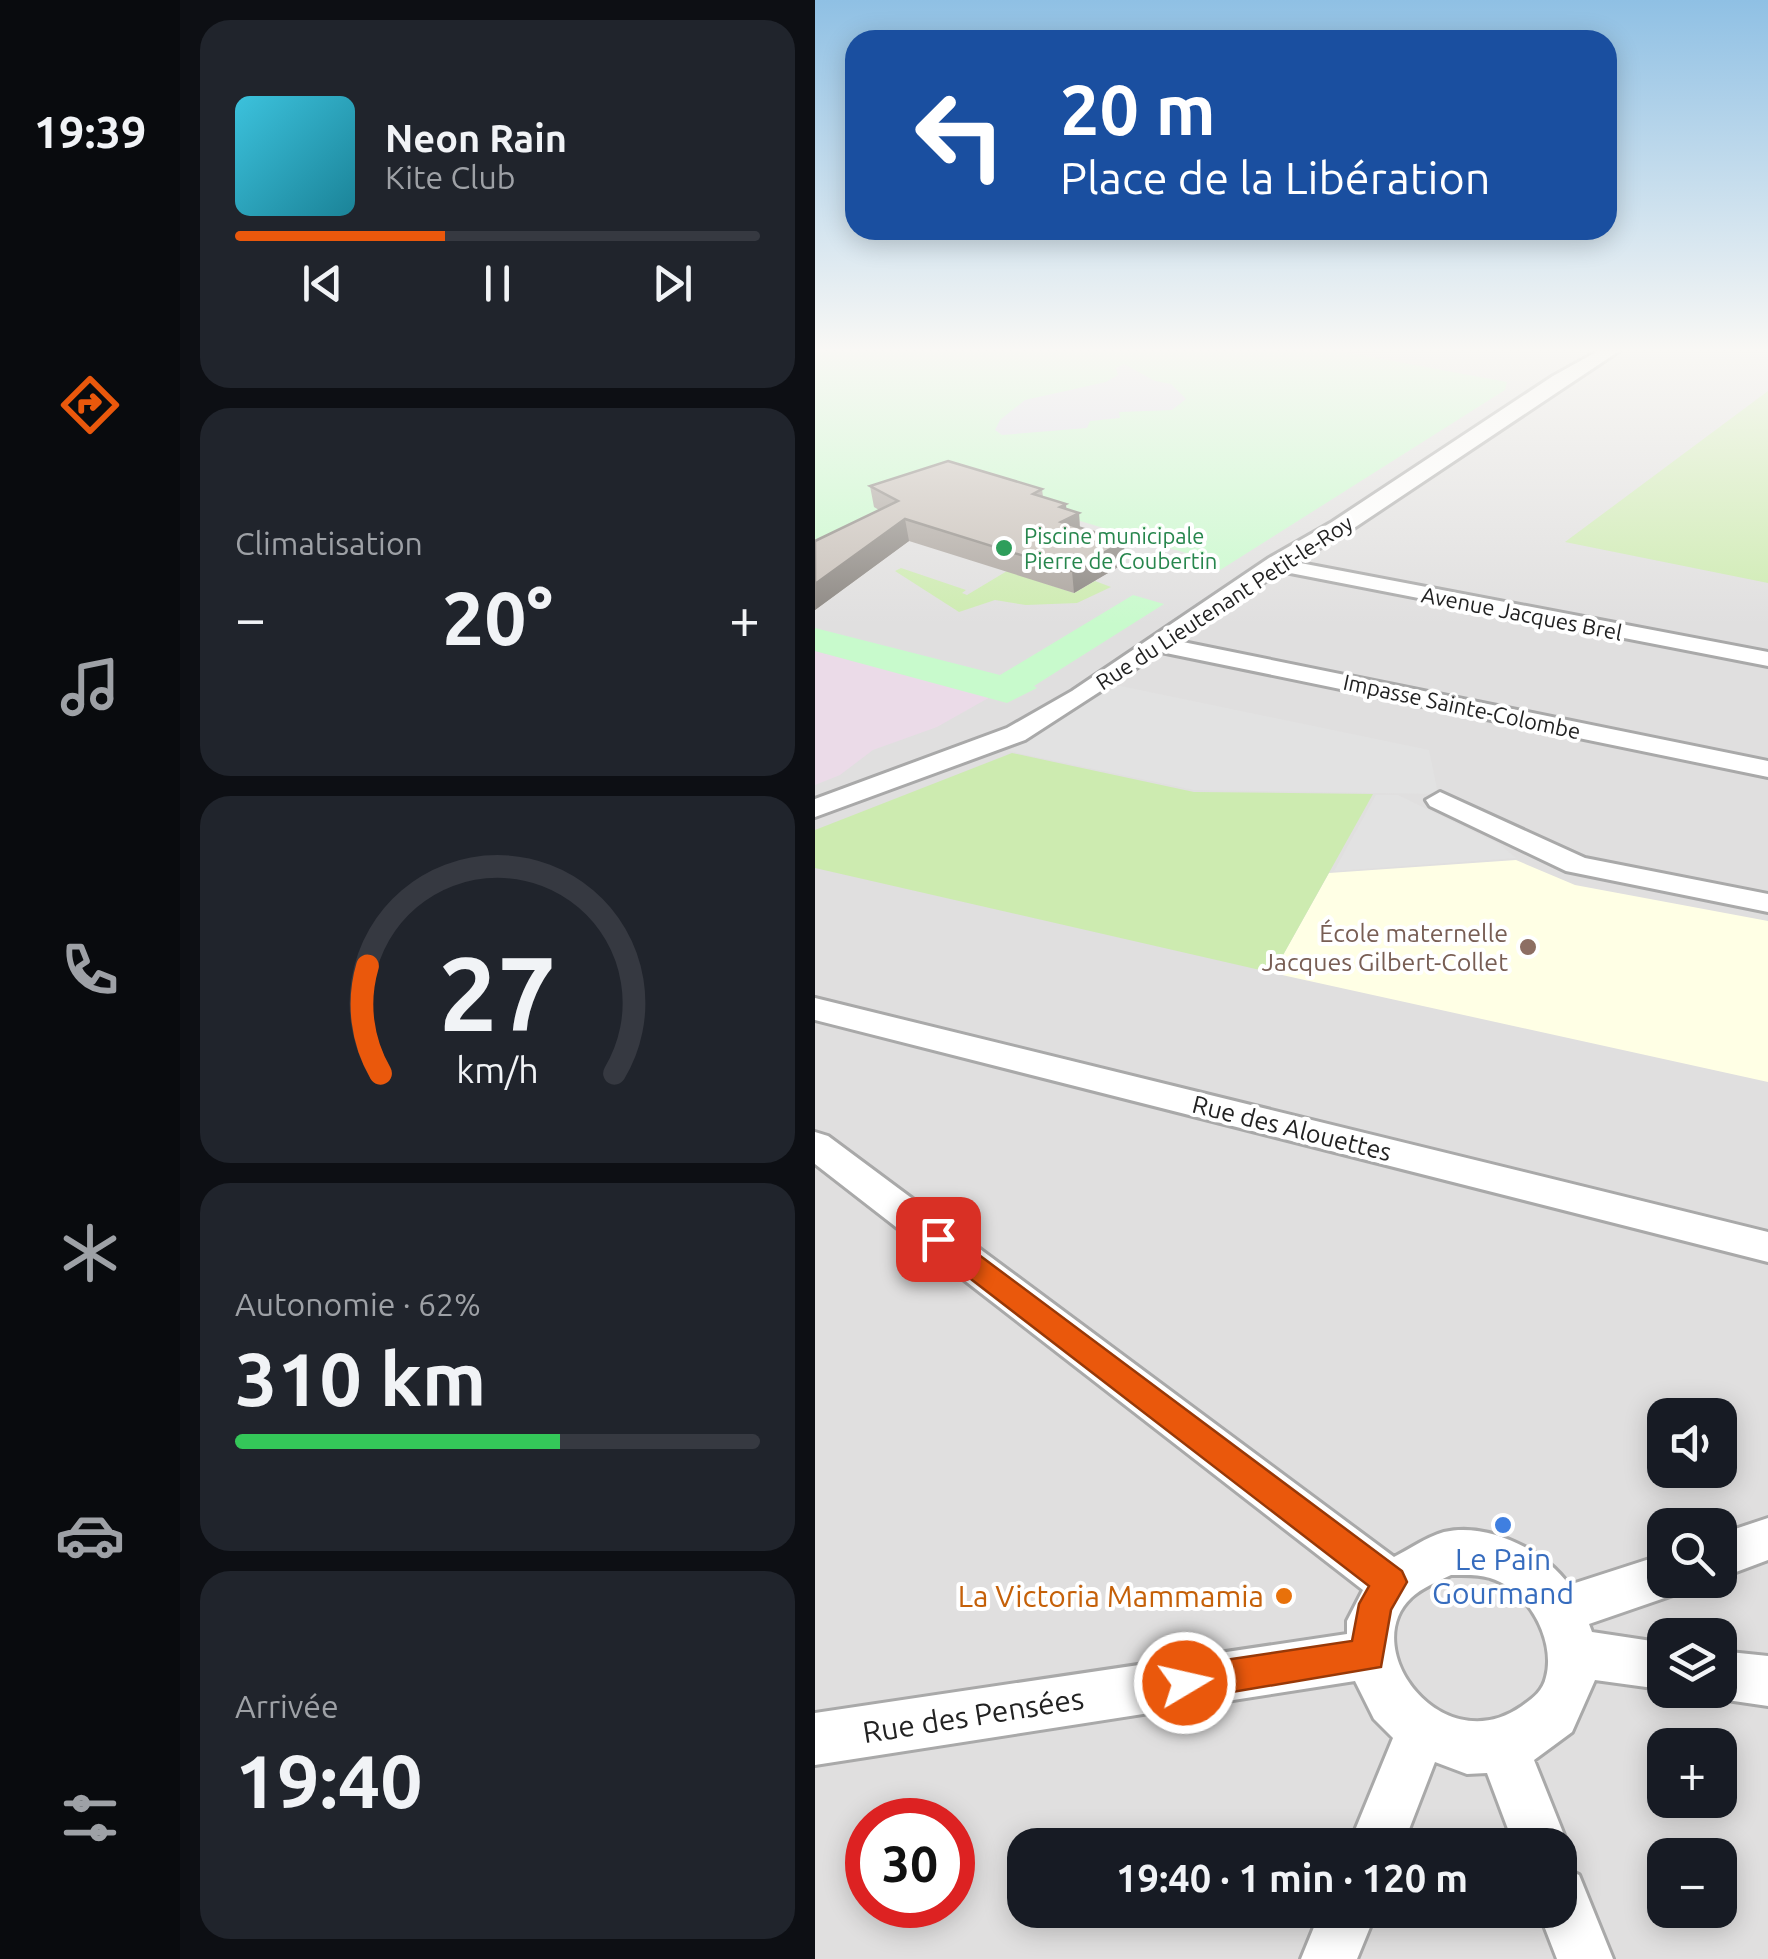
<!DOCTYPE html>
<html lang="fr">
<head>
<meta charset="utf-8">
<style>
	:root { --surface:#171b24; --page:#20242c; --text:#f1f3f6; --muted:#9ea1a6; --line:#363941; --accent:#ea580c }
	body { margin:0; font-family:Ubuntu,sans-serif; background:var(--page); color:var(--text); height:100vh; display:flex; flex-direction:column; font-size:38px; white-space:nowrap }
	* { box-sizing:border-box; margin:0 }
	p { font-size:32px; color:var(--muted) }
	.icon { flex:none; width:55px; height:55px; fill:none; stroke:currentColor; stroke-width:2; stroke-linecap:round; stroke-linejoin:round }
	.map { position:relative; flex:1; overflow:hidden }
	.drawer { display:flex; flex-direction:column; gap:20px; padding:20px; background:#0d0f14; width:635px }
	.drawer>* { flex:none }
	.hud { position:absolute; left:30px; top:30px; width:772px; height:210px; border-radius:30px; box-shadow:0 5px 25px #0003; background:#1a4fa0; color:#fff; overflow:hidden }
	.tools { position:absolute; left:832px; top:1398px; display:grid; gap:20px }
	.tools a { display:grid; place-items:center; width:90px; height:90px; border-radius:20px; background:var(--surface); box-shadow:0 5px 25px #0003; font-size:50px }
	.speed { position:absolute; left:30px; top:1798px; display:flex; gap:20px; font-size:50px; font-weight:700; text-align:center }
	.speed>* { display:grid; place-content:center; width:130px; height:130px; border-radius:50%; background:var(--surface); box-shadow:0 5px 25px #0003; line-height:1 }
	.speed .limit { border:15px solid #d22; background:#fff; color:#111 }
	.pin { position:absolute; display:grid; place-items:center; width:85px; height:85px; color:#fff; margin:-42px; border-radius:20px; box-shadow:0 5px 15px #0006 }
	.me { position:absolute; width:110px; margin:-55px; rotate:81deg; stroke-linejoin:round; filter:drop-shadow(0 0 8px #0008) }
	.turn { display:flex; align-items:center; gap:35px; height:210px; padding:0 50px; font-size:45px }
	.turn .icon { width:130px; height:130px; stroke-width:2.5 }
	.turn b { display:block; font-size:70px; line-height:85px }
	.big { font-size:75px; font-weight:700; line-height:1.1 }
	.drawer .card { flex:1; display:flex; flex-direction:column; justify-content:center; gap:15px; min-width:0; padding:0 35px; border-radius:30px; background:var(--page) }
	.drawer .dial { align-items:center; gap:0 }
	.dial svg { height:260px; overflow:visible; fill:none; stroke:var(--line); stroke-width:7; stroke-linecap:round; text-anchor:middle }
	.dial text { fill:var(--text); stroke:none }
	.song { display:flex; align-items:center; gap:30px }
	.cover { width:120px; height:120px; border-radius:15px; background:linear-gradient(135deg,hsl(190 70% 55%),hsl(190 70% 35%)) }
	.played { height:10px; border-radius:5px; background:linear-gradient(90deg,var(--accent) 40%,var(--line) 40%) }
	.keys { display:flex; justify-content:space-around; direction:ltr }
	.heat { display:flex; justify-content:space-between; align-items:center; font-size:55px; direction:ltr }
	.charge { height:15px; border-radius:8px; background:linear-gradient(90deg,#34c759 62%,var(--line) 0) }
	.trip { position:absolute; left:192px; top:1828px; width:570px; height:100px; border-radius:30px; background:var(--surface); box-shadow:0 5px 25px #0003; font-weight:700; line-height:100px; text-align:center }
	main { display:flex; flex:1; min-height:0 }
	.tabs { display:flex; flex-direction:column; width:180px; justify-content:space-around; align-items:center; background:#090b0e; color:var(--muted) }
	.tabs .icon { width:70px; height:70px }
	.tabs .active { color:var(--accent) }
	.tabs b { font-size:45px; color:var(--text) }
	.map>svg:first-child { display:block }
	.residential { fill:#e0dfdf; fill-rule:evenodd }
	.industrial { fill:#ebdbe8 }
	.education { fill:#ffffe5 }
	.grass { fill:#cdebb0 }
	.park { fill:#c8facc }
	.parking { fill:#e2e2e2 }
	.plaza { fill:#dddde8 }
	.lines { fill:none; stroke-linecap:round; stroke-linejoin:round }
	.minor-casing { stroke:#a9a9a9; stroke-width:6 }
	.minor { fill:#fff; fill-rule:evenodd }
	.wall { fill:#aba49e }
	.shaded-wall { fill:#8b8681 }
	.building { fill:#c7bfb8; stroke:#8b8681; stroke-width:2.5 }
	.route { fill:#ea580c; stroke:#983908; stroke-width:2.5 }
	.leisure-dot { fill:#2e9e5b; stroke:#fff; stroke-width:4 }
	.education-dot { fill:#8d6e63; stroke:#fff; stroke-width:4 }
	.shop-dot { fill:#3f7fe0; stroke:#fff; stroke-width:4 }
	.food-dot { fill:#e8710a; stroke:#fff; stroke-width:4 }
	.labels { text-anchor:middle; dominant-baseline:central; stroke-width:8; stroke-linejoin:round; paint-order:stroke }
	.far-leisure-label { font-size:22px; fill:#27864d; stroke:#fff; text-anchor:start }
	.far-street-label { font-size:22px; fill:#222; stroke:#fff }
	.education-label { font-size:25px; fill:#785e54; stroke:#fff; text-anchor:end }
	.street-label { font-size:25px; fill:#222; stroke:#fff }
	.near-shop-label { font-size:30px; fill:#366cbe; stroke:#fff }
	.near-food-label { font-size:30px; fill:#c56008; stroke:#fff; text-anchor:end }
	.near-street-label { font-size:30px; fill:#222; stroke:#fff }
</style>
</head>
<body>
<main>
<nav class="tabs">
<b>19:39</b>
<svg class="icon active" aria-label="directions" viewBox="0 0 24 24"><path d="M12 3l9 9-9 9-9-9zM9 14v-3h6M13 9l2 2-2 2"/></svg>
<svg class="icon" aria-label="music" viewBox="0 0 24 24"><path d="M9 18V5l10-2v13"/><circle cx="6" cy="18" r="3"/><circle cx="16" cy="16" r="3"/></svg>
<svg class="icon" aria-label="phone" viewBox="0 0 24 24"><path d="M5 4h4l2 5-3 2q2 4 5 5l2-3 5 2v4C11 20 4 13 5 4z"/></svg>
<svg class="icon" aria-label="climate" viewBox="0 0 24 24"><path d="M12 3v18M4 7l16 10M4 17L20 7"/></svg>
<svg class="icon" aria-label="car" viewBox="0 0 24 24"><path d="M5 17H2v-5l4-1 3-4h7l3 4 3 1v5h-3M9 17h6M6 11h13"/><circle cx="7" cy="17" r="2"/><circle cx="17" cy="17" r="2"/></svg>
<svg class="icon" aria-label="filters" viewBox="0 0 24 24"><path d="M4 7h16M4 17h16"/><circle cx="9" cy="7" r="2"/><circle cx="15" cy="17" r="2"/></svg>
</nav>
<section class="drawer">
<div class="card">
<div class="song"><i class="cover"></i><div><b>Neon Rain</b><p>Kite Club</p></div></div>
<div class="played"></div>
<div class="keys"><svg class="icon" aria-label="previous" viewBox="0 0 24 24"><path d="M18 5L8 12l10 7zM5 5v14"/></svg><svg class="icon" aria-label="pause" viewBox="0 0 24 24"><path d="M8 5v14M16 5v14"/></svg><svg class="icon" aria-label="next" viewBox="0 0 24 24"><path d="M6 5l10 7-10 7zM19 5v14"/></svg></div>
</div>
<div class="card"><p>Climatisation</p>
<div class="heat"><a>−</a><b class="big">20°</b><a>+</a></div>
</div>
<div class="card dial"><svg viewBox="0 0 100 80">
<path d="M14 69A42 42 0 1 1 86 69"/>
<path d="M14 69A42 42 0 0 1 10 36" stroke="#ea580c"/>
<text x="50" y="56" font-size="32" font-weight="700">27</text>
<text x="50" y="72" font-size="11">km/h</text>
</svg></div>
<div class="card"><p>Autonomie · 62%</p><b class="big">310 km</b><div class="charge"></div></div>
<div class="card"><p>Arrivée</p><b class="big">19:40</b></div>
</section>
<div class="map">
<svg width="953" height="1959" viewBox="0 0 953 1959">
	<rect width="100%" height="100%" fill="#f2efe9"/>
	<!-- residential -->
	<path class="residential" d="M 0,351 L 953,351 L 953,1959 L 0,1959 ZM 850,1415 L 905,1415 L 905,1470 L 850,1470 ZM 850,1525 L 905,1525 L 905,1580 L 850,1580 ZM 850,1635 L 905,1635 L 905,1690 L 850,1690 ZM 850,1745 L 905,1745 L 905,1800 L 850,1800 ZM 52,1820 L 138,1820 L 138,1905 L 52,1905 ZM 210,1845 L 745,1845 L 745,1910 L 210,1910 ZM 850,1855 L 905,1855 L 905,1910 L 850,1910 Z"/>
	<!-- industrial -->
	<path class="industrial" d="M 0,651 L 177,696 L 122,727 L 58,750 L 25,775 L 0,785 Z"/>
	<!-- education -->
	<path class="education" d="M 701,860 L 760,885 L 953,921 L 953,1082 L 458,973 L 514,873 Z"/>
	<!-- grass -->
	<path class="grass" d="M 953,391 L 953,583 L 750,542 Z
		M 86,568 L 151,590 L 147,593 L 152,595 L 192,571 L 259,593 L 280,581 L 296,587 L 262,603 L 211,605 L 180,600 L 144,612 L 80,571 Z
		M 197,753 L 379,792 L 558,794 L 458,973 L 0,868 L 0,830 Z"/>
	<!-- park -->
	<path class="park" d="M 0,351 L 524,351 L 692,382 L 690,390 L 402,572 L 373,563 L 381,556 L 136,482 L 87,523 L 0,565 Z
		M 318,595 L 349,604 L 219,686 L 222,688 L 192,703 L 0,651 L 0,628 L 185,675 Z"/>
	<!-- parking -->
	<path class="parking" d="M 296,684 L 614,750 L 623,794 L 379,790 L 193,751 Z
		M 561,795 L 583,795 L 684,844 L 701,858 L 519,871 Z"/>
	<!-- plaza -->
	<path class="plaza" d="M 309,364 L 340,381 L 356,384 L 371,399 L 357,410 L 304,412 L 305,418 L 275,421 L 272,428 L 187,435 L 180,430 L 185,420 L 210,400 L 291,382 L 303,375 L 301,368 Z"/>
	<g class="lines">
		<!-- minor casing -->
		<g class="minor-casing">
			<path id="minor" d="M 783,351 L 804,351 L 533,532 L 480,562 L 953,652 L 953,666 L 465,571 L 363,641 L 953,761 L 953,777 L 346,652 L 210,740 L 0,817 L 0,799 L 192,728 L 257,691 L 454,558 L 517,522 L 738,376 Z
				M 625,792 L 770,858 L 953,894 L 953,912 L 751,871 L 615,806 L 611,800 Z
				M 0,998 L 953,1232 L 953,1262 L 0,1020 Z
				M 0,1132 L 13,1136 L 579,1557 C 595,1549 611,1537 629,1532 C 673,1522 729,1550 754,1585 L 850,1554 L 850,1580 L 872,1580 L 867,1592 L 774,1624 L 777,1632 L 850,1643 L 853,1690 L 780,1680 L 757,1732 L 719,1760 L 753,1845 L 745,1864 L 745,1845 L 699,1845 L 672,1773 L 652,1774 L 620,1762 L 588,1845 L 534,1845 L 578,1738 L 559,1719 L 540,1681 L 0,1765 L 0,1713 L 532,1634 L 532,1621 L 548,1590 L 0,1164 ZM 636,1575 C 649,1575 663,1574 675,1578 C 713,1589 741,1640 731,1677 C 728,1691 718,1698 707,1706 C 628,1762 542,1649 596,1598 C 606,1588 624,1581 636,1575 Z
				M 953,1518 L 953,1560 L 905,1578 L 905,1534 Z
				M 905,1651 L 953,1656 L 953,1706 L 905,1699 L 887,1692 L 905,1690 Z
				M 745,1866 L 764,1875 L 798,1959 L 742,1959 L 723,1910 L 745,1910 Z
				M 506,1910 L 562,1910 L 542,1959 L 486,1959 Z"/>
		</g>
		<!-- minor -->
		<use href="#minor" class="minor"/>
	</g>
	<!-- wall -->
	<path class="wall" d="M 55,486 L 227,489 L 228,497 L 251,509 L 264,513 L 265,528 L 310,563 L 259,593 L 94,541 L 0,610 L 0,541 L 64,510 L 59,507 Z"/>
	<!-- shaded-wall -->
	<path class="shaded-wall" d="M 251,504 L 252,519 L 264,513 L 265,534 L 248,544 L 245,507 Z
		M 90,519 L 94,541 L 0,610 L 0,584 Z
		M 309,541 L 310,563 L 259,593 L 257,571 Z"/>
	<!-- building -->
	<path class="building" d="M 133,461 L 227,489 L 218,494 L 251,504 L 245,507 L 264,513 L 246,522 L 309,541 L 257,571 L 90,519 L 0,584 L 0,541 L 83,501 L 55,486 Z"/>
	<!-- sky -->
	<linearGradient id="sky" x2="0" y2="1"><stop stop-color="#8fc0e4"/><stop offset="0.56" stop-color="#f9f8f5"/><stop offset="1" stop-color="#f9f8f5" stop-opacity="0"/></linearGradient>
	<rect width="953" height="625" fill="url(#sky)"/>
	<!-- route -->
	<path class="route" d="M 123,1228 L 132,1231 L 587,1571 L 592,1582 L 576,1610 L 566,1667 L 370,1700 L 357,1695 L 352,1683 L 357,1671 L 370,1666 L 537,1641 L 544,1604 L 554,1586 L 113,1246 L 109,1239 L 113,1231 Z"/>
	<!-- markers -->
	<circle class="leisure-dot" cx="189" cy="548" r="10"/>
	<circle class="education-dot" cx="713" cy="947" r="10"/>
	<circle class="shop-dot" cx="688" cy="1525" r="10"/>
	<circle class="food-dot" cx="469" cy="1596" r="10"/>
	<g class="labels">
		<!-- far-leisure labels -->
		<g class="far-leisure-label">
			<text x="209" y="535">Piscine municipale<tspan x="209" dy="25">Pierre de Coubertin</tspan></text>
		</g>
		<!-- far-street labels -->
		<g class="far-street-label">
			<text transform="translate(409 602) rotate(-33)">Rue du Lieutenant Petit-le-Roy</text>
			<text transform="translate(707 613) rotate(11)">Avenue Jacques Brel</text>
			<text transform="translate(647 706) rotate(12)">Impasse Sainte-Colombe</text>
		</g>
		<!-- education labels -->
		<g class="education-label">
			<text x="693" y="933">École maternelle<tspan x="693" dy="29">Jacques Gilbert-Collet</tspan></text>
		</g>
		<!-- street labels -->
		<g class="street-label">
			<text transform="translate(477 1128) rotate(14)">Rue des Alouettes</text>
		</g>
		<!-- near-shop labels -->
		<g class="near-shop-label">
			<text x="688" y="1559">Le Pain<tspan x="688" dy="34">Gourmand</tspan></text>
		</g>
		<!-- near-food labels -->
		<g class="near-food-label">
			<text x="449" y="1596">La Victoria Mammamia</text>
		</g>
		<!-- near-street labels -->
		<g class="near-street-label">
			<text transform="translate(158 1715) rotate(-9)">Rue des Pensées</text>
		</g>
	</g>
</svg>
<div class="tools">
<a><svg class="icon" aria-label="sound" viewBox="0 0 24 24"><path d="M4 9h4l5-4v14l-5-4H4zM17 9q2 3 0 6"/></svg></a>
<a><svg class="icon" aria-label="search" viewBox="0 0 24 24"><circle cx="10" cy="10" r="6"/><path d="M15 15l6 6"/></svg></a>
<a><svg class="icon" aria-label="layers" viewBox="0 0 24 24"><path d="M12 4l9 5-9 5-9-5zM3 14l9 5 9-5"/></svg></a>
<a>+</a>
<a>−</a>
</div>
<div class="speed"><div class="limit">30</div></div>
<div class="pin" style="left:123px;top:1239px;background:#d93025"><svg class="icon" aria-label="arrive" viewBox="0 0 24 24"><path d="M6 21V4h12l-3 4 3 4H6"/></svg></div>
<svg class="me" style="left:370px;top:1683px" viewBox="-20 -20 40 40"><circle r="17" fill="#ea580c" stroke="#fff" stroke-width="3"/><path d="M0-11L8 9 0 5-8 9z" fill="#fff"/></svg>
<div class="trip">19:40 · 1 min · 120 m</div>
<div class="hud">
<div class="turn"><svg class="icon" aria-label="left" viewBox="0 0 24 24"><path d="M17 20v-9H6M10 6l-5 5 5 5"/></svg><div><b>20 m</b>Place de la Libération</div></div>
</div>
</div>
</main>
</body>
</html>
